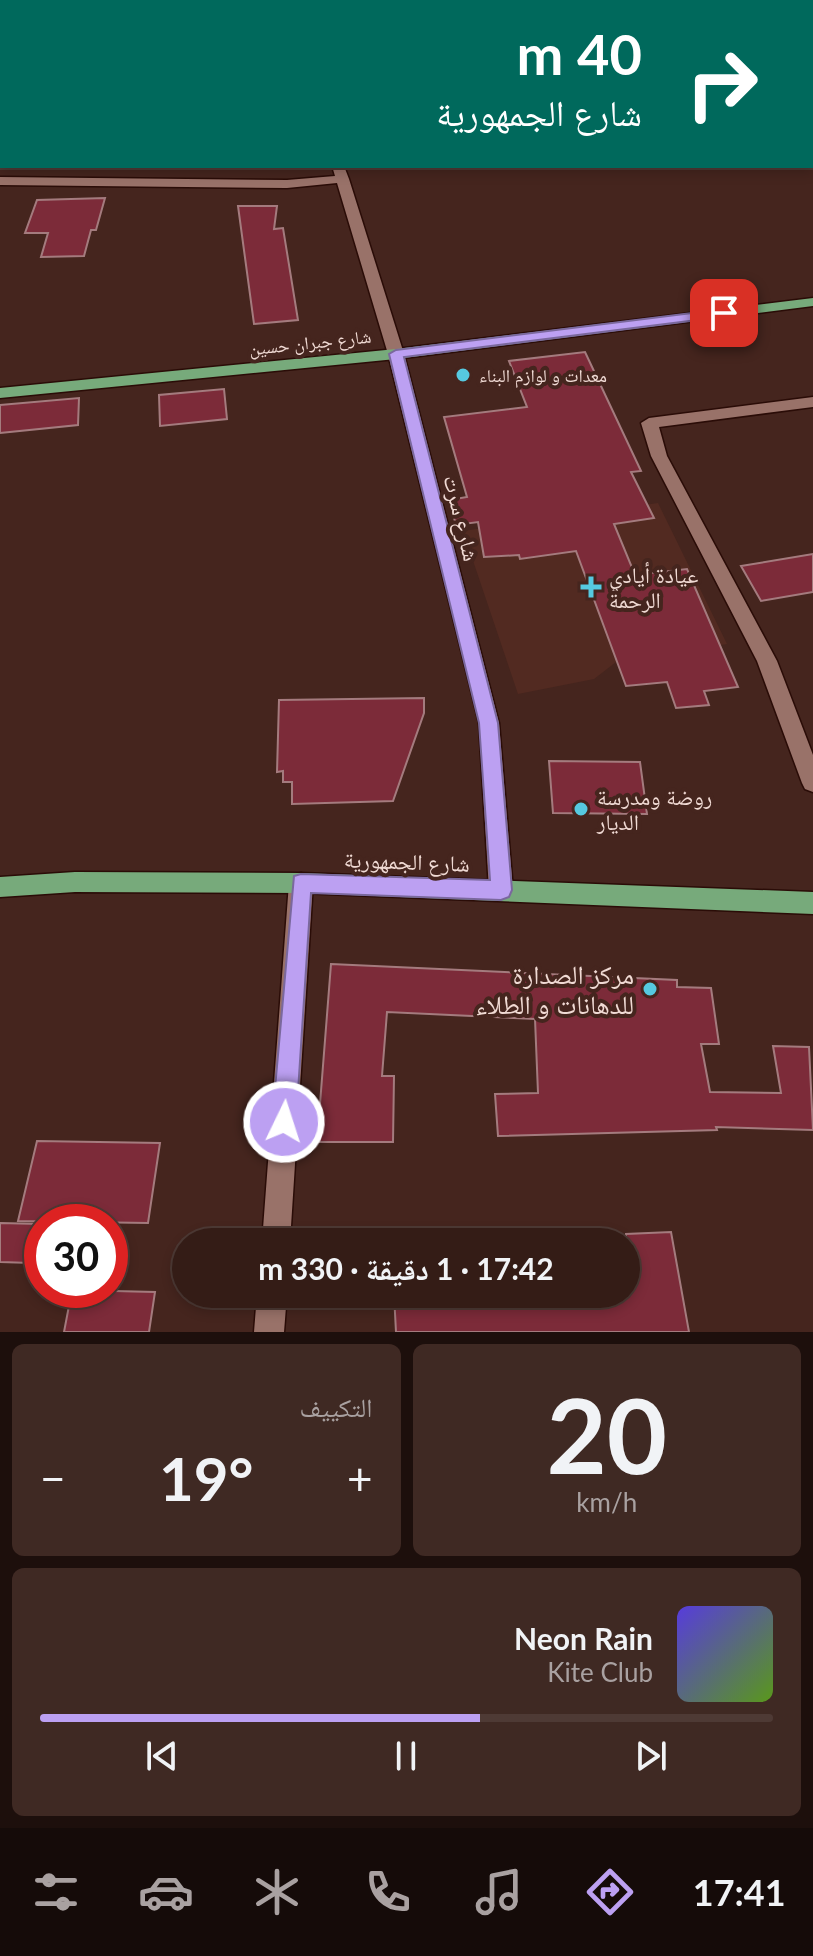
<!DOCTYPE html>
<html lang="ar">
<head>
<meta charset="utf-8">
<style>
	:root { --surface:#341c16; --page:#3f2923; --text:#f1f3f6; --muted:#a9a1a1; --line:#4e3a35; --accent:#bca0f2 }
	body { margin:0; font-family:Lato,"Noto Naskh Arabic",sans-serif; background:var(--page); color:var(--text); direction:rtl; height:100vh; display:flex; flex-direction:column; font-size:30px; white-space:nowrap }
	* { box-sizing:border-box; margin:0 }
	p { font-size:26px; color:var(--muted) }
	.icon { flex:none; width:44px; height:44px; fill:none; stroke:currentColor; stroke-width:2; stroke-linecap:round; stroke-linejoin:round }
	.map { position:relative; height:1332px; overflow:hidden; direction:ltr }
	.drawer { display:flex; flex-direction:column; gap:12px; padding:12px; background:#1d0f0c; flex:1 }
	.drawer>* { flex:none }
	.hud { position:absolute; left:0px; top:0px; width:814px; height:168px; box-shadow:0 4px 12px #0003,0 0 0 2px var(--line); direction:rtl; background:#00695c; color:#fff; overflow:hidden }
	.speed { position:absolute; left:24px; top:1204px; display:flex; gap:16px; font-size:40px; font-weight:700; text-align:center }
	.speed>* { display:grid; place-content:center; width:104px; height:104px; border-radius:50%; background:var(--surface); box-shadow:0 4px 12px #0003,0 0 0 2px var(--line); line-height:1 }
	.speed .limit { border:12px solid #d22; background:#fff; color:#111 }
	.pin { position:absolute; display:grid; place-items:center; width:68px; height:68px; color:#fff; margin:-34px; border-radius:16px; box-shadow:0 4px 12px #0006 }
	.me { position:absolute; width:88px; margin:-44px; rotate:4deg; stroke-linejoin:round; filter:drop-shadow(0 0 6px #0008) }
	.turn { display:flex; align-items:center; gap:28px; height:168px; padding:0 40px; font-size:36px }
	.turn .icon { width:104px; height:104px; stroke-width:2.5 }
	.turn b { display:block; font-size:56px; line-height:68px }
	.big { font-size:60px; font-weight:700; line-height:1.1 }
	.drawer .tile { flex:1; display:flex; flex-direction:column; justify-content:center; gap:12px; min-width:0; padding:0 28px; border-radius:12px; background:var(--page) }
	.drawer .dial { align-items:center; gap:0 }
	.dial b { font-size:104px; line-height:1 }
	.song { display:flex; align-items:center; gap:24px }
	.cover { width:96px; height:96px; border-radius:12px; background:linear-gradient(135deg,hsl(250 70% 55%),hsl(90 70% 35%)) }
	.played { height:8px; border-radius:4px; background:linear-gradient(90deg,var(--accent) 60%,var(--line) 60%) }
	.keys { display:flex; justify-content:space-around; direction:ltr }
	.heat { display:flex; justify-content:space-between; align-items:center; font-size:44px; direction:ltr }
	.drawer .tiles { flex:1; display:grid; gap:12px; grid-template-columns:1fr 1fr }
	.tile:last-child { grid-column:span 2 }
	.trip { position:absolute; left:172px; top:1228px; width:468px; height:80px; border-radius:40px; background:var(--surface); box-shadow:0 4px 12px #0003,0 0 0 2px var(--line); font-weight:700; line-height:80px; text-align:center; direction:rtl }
	.menu { display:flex; height:128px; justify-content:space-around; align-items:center; background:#150b09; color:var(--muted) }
	.menu .icon { width:56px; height:56px }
	.menu .on { color:var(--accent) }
	.menu b { font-size:36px; color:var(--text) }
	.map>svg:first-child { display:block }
	.built { fill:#522a21 }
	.building { fill:#7c2b39; stroke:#a47b7e; stroke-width:2 }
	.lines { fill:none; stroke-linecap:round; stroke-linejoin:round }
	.minor-casing { stroke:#2a0c07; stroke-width:3 }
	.major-casing { stroke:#2a0c07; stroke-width:3 }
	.minor { fill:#997269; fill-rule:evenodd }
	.major { fill:#77aa7b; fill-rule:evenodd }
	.route { fill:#bca0f2; stroke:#7a689d; stroke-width:2 }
	.poi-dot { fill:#56c9e0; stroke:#45251e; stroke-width:3 }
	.labels { text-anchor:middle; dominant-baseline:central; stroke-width:8; stroke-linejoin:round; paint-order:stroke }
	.far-street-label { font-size:18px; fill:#f0dad4; stroke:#45251e }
	.far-poi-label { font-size:18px; fill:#f0dad4; stroke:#45251e; text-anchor:start }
	.street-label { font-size:22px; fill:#f0dad4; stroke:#45251e }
	.poi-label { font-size:22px; fill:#f0dad4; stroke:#45251e; text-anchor:start }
	.near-poi-label { font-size:26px; fill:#f0dad4; stroke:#45251e; text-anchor:end }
</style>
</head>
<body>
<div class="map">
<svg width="813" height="1332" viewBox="0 0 813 1332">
	<rect width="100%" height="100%" fill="#45251e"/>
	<!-- built -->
	<path class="built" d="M 658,503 L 727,644 L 616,662 L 594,679 L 518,694 L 463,531 Z"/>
	<!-- building -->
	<path class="building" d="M 105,198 L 96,230 L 91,230 L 84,256 L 41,257 L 48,233 L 25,233 L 37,200 Z
		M 238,206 L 277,206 L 274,229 L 283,228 L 298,320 L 254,324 Z
		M 585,352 L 641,471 L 631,472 L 654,518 L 614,524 L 635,575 L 687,569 L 738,687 L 704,691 L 709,705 L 676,708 L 667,682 L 626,686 L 576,551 L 520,559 L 519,555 L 484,557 L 478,522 L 456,525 L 449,500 L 467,497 L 444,417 L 527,407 L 509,361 Z
		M 224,389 L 227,419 L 160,426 L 159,395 Z
		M 79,398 L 78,425 L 0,433 L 0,405 Z
		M 813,554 L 813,592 L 761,601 L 741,566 Z
		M 424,698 L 424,713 L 393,801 L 292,804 L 292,782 L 283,782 L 283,771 L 277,772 L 279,700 Z
		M 549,761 L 640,762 L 647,814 L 553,813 Z
		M 331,964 L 677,980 L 677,987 L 711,988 L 719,1044 L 701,1044 L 710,1092 L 781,1093 L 773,1046 L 809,1047 L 813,1130 L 716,1127 L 717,1130 L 498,1136 L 495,1094 L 538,1093 L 535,1019 L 387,1012 L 382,1076 L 394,1076 L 393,1142 L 317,1142 Z
		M 37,1141 L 160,1143 L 148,1223 L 18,1221 Z
		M 0,1223 L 40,1224 L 31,1263 L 0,1262 Z
		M 671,1232 L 689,1332 L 396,1332 L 394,1294 L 626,1294 L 626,1234 Z
		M 72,1290 L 155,1292 L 149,1332 L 64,1332 Z"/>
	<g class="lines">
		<!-- minor casing -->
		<g class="minor-casing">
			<path id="minor" d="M 274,0 L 284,0 L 285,2 L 275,2 Z
				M 482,0 L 493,0 L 494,2 L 483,2 Z
				M 713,0 L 724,0 L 725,2 L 714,2 Z
				M 813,1 L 813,7 L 812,7 L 812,2 L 808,2 Z
				M 812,84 L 813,84 L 813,91 L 812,91 Z
				M 2,108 L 2,118 L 0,119 L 0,109 Z
				M 332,166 L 344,166 L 349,179 L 404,354 L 499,723 L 513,890 L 509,897 L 501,900 L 493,897 L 489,890 L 479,723 L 388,354 L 337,183 L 287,188 L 0,185 L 0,177 L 287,180 L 335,176 Z
				M 813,397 L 813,407 L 659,427 L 667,456 L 777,661 L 813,755 L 813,792 L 805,789 L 802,783 L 757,661 L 651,456 L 641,423 L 649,418 Z
				M 301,873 L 309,876 L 313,883 L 290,1242 L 262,1242 L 289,883 L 293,876 Z
				M 257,1294 L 287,1294 L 284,1332 L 254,1332 Z"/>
		</g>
		<!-- major casing -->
		<g class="major-casing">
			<path id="major" d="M 813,298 L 813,306 L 396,359 L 0,398 L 0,388 L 396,349 Z
				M 75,872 L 301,873 L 813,892 L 813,914 L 301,893 L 75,892 L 0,897 L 0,877 Z"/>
		</g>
		<!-- minor -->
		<use href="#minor" class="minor"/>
		<!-- major -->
		<use href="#major" class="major"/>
	</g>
	<!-- route -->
	<path class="route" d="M 724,309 L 729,311 L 729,316 L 404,357 L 498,723 L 512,890 L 509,897 L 501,900 L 311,893 L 296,1122 L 293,1131 L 284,1134 L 276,1131 L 272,1122 L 294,876 L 301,874 L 490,880 L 479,723 L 389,354 L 396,350 Z"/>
	<!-- markers -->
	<g class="poi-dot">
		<circle cx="463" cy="375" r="8"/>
		<path d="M587 575h8v8h8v8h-8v8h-8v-8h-8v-8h8z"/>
		<circle cx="581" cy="809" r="8"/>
		<circle cx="650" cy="989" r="8"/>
	</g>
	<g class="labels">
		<!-- far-street labels -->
		<g class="far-street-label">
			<text transform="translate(310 342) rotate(-6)">شارع جبران حسين</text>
		</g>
		<!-- far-poi labels -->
		<g class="far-poi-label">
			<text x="479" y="375">معدات و لوازم البناء</text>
		</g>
		<!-- street labels -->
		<g class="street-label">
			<text transform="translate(462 518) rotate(76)">شارع سرت</text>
			<text transform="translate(407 861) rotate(2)">شارع الجمهورية</text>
		</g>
		<!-- poi labels -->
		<g class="poi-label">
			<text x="609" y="574">عيادة أيادي<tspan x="609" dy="25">الرحمة</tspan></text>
			<text x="597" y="796">روضة ومدرسة<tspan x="597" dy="25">الديار</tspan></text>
		</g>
		<!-- near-poi labels -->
		<g class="near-poi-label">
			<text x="634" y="974">مركز الصدارة<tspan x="634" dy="30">للدهانات و الطلاء</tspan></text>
		</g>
	</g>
</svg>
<div class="speed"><div class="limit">30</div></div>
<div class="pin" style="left:724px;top:313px;background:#d93025"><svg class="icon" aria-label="arrive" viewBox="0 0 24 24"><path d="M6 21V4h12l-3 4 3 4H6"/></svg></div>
<svg class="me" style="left:284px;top:1122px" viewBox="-20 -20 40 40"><circle r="17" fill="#bca0f2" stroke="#fff" stroke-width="3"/><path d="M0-11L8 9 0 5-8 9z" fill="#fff"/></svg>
<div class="trip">17:42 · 1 دقيقة · 330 m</div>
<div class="hud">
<div class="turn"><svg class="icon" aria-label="right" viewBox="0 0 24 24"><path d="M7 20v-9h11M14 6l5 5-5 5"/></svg><div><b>40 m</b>شارع الجمهورية</div></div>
</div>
</div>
<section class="drawer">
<div class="tiles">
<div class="tile dial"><b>20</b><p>km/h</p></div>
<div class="tile"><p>التكييف</p>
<div class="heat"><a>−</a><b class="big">19°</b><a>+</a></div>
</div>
<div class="tile">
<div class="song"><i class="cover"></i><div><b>Neon Rain</b><p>Kite Club</p></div></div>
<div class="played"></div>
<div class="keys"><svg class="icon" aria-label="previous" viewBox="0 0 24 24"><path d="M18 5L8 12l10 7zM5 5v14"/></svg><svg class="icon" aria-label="pause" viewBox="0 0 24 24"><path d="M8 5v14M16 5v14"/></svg><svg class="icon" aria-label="next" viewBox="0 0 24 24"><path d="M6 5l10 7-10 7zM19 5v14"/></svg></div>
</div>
</div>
</section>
<nav class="menu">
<b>17:41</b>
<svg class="icon on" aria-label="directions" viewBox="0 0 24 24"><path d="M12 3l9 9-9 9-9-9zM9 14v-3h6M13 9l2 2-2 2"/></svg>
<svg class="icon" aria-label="music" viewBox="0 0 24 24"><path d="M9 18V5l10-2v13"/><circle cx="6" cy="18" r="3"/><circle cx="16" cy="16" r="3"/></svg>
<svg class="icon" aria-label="phone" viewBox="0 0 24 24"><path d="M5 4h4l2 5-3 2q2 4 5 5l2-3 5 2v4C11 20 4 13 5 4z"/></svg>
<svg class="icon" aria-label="climate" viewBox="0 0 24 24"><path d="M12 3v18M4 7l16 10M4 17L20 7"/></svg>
<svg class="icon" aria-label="car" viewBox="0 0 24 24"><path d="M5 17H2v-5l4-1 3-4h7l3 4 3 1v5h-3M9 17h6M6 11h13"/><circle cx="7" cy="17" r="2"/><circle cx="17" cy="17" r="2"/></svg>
<svg class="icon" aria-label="filters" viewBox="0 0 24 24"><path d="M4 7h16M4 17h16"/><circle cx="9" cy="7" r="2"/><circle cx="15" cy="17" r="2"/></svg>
</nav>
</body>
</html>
